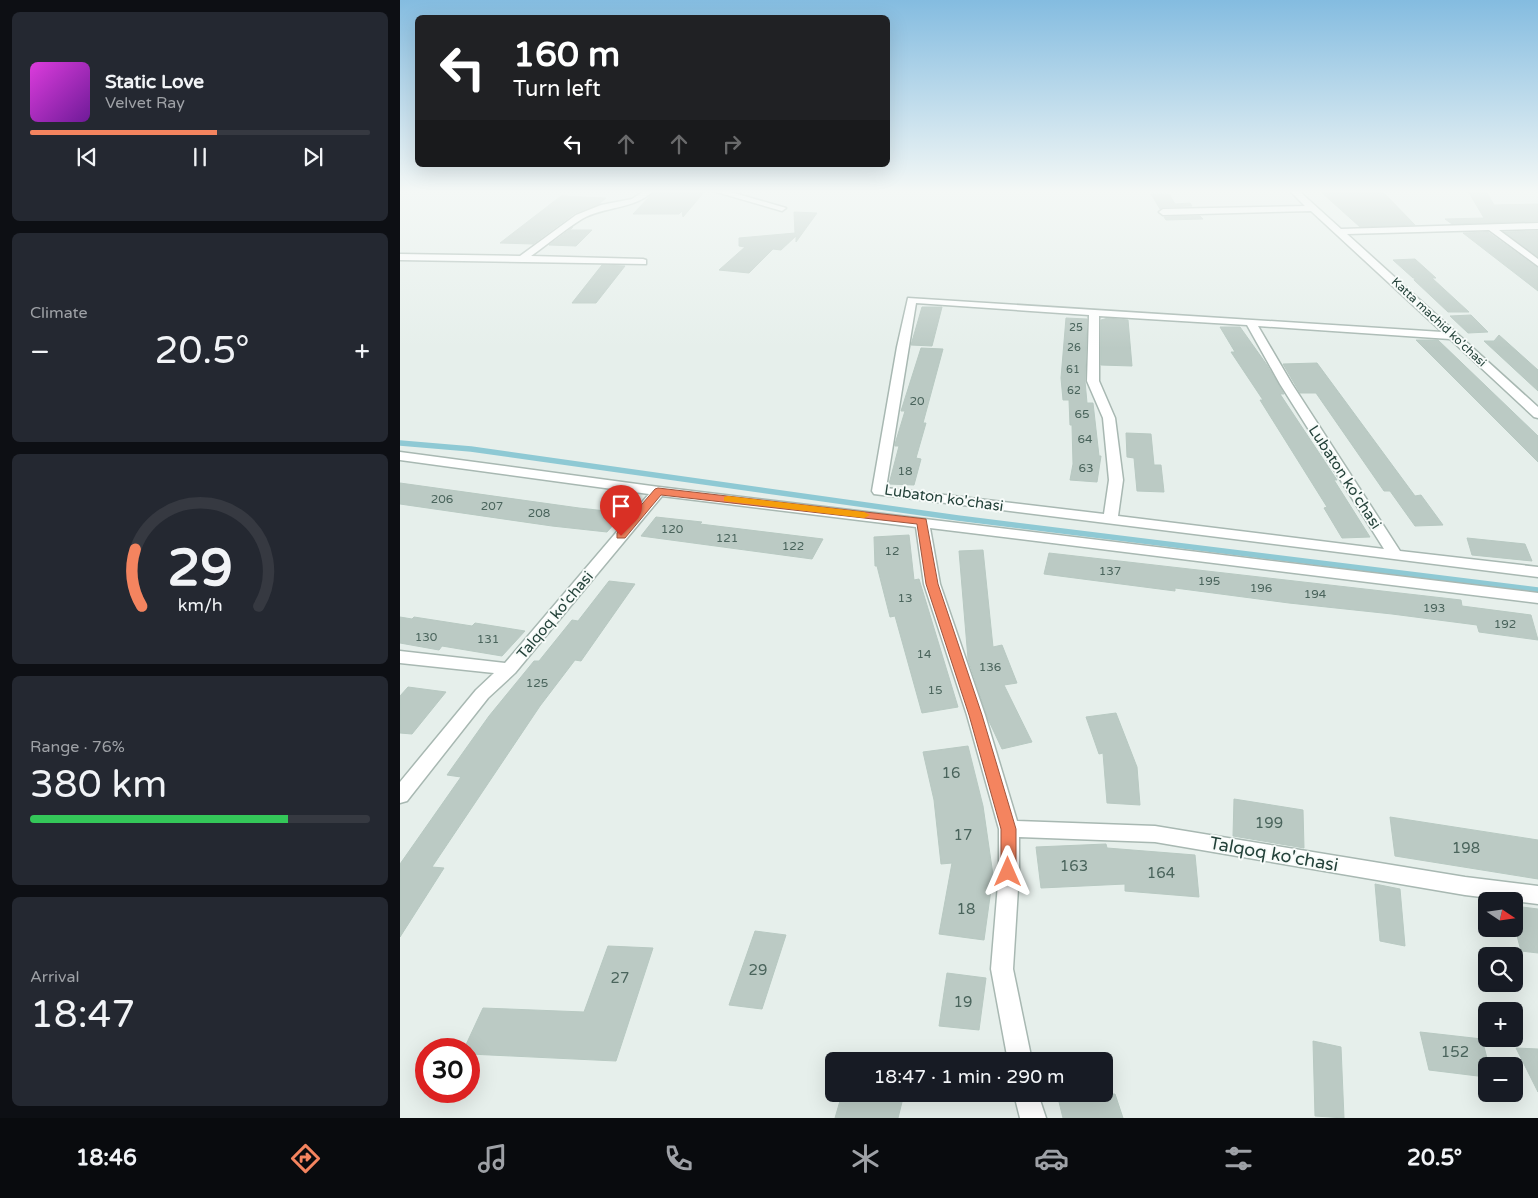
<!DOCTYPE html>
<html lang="en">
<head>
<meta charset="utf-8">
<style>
	:root { --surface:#171b24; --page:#242831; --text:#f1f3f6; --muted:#9ea1a6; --line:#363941; --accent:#f4845f }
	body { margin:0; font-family:"Varela Round",sans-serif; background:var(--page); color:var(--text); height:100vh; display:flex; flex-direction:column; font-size:19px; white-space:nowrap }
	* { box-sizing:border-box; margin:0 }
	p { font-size:16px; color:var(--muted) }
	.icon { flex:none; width:28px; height:28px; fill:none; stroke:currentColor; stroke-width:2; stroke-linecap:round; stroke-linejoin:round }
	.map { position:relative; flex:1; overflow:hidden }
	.sheet { display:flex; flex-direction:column; gap:12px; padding:12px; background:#0d0f14; width:400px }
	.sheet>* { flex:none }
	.banner { position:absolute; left:15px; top:15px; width:475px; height:152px; border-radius:8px; box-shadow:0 5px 20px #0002; background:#202124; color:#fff; overflow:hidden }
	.needle { width:32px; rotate:103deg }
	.tools { position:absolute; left:1078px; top:892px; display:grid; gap:10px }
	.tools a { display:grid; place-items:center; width:45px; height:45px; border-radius:8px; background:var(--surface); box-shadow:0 5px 20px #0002; font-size:25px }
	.speed { position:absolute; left:15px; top:1038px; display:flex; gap:10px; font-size:25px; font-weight:700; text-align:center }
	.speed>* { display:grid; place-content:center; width:65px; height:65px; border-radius:50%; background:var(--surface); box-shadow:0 5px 20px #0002; line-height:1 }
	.speed .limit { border:8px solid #d22; background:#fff; color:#111 }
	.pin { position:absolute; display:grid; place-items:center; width:42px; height:42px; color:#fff; margin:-51px -21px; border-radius:50% 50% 50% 0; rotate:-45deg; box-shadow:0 0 5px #0007 }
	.pin .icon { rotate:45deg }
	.me { position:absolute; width:55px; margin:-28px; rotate:0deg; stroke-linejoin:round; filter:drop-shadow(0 0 4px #0008) }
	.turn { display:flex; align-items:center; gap:18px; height:105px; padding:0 15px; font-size:22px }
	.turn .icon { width:65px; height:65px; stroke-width:2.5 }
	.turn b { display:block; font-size:35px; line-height:42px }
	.lanes { display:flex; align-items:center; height:48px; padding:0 15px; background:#0003; justify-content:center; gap:25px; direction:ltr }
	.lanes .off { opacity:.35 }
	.big { font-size:38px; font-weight:600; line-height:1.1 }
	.sheet .widget { flex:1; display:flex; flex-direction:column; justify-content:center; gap:8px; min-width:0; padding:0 18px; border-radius:8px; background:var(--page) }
	.sheet .dial { align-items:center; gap:0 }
	.dial svg { height:130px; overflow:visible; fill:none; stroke:var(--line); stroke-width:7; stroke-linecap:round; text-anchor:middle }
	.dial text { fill:var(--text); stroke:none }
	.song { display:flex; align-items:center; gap:15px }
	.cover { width:60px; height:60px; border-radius:8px; background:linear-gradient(135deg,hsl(300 70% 55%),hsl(280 70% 35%)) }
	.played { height:5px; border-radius:2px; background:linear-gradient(90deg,var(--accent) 55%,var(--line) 55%) }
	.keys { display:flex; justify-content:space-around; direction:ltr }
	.heat { display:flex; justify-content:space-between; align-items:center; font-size:28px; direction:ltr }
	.charge { height:8px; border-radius:4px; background:linear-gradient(90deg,#34c759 76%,var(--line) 0) }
	.trip { position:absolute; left:425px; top:1052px; width:288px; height:50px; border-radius:8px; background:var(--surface); box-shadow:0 5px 20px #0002; font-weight:600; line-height:50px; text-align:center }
	.tabs { display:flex; height:80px; justify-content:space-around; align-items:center; background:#090b0e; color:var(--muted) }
	.tabs .icon { width:35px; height:35px }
	.tabs .active { color:var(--accent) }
	.tabs b { font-size:22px; color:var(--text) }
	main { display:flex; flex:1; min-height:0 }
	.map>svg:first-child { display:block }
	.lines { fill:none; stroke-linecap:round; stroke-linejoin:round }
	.stream { stroke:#8ec9d4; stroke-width:5.5 }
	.building { fill:#bbcac4; stroke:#b8c9c2 }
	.minor-casing { stroke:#a8b8b2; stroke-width:3 }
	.minor { fill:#fff; fill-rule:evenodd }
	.route { fill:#f4845f; stroke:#9f563e }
	.slow { fill:#f59e0b }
	.labels { text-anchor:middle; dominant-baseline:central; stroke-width:4; stroke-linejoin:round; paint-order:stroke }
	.far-number-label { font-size:11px; fill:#4a645c }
	.far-street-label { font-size:12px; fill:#24423a; stroke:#f7fbf9 }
	.number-label { font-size:12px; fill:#4a645c }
	.street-label { font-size:15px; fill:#24423a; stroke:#f7fbf9 }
	.near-number-label { font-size:15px; fill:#4a645c }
	.near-street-label { font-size:18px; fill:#24423a; stroke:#f7fbf9 }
</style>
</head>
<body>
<main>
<section class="sheet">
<div class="widget">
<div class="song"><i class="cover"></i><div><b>Static Love</b><p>Velvet Ray</p></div></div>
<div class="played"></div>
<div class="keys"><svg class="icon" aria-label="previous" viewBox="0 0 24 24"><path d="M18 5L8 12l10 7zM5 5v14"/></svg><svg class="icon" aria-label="pause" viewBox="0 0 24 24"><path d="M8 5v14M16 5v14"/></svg><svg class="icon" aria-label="next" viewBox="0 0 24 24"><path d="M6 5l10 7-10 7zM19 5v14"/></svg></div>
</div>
<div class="widget"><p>Climate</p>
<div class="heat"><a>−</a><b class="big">20.5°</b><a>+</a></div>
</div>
<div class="widget dial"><svg viewBox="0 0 100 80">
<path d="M14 69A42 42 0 1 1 86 69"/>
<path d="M14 69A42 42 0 0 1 10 34" stroke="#f4845f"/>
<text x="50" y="56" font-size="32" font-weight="700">29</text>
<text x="50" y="72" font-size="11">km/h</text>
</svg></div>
<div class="widget"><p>Range · 76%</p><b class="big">380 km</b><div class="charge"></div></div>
<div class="widget"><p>Arrival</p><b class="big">18:47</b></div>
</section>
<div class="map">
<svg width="1138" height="1118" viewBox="0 0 1138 1118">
	<rect width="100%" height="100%" fill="#e6efeb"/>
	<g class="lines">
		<!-- stream -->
		<path class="stream" d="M 0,443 L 71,449 L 558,518 L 1138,590"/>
	</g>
	<!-- building -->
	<path class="building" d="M 255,191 L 305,191 L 283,217 L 282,211 L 279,214 L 233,214 Z
		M 920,191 L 982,191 L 1015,225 L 960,227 Z
		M 1068,191 L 1086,191 L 1094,205 L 1138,204 L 1138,221 L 1052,224 L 1045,219 L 1084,218 Z
		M 751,194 L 769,194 L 775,204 L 790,203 L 792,206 L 763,207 L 760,209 Z
		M 161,196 L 206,198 L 199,204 L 175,213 L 133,244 L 100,243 Z
		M 394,212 L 417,213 L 396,242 L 396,236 L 381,250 L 373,249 L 349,273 L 319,270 L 345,247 L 339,246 L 339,238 L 395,233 Z
		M 800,216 L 803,219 L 766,220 L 764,217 Z
		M 173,227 L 170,230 L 192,230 L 176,246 L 149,245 Z
		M 1138,231 L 1138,257 L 1104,232 Z
		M 1088,232 L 1138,268 L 1138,291 L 1063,233 Z
		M 1015,259 L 1036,278 L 1032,278 L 1069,312 L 1048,312 L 1014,280 L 1015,278 L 1013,278 L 993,260 Z
		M 202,265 L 225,266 L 196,303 L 172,303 Z
		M 522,307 L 542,307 L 532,346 L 511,345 Z
		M 1071,315 L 1088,332 L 1068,333 L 1050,316 Z
		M 666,318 L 687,319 L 685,381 L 687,403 L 693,403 L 699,456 L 701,456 L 697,482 L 670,480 L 673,464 L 672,425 L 670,425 L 669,400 L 663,400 L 661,378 Z
		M 708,318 L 728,320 L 732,366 L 701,365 L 701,320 Z
		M 820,327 L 840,327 L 867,365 L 884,394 L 880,394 L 937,480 L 934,480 L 970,537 L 942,538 L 924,508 L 927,507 L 860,400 L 863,400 L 831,352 L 835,352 Z
		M 1099,335 L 1138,370 L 1138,391 L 1084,341 L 1094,341 Z
		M 1016,340 L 1038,340 L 1138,436 L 1138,462 Z
		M 521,348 L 543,349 L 523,423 L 526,423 L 516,458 L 521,459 L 514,485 L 489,484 L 499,446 L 495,446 L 495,444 L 505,411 L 501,411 Z
		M 917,363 L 1015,496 L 1021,495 L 1043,525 L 1015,526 L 990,491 L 984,491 L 916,393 L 900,393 L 883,364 Z
		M 726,433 L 751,434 L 754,465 L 761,465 L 764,492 L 737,491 L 734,458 L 727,457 Z
		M 0,483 L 179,508 L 224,513 L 207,532 L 152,526 L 0,504 Z
		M 256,517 L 302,522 L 300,524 L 423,539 L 412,559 L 241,536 Z
		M 509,535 L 514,580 L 519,579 L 558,707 L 522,713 L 495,616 L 490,617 L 477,566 L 475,566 L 474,537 Z
		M 1067,538 L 1125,544 L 1132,561 L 1072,555 Z
		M 583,550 L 593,647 L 602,645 L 617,683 L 604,685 L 632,742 L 602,749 L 588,719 L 568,659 L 559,551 Z
		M 649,553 L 1061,600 L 1062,606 L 1131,615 L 1138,640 L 1079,632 L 1077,625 L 992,614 L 889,603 L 775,588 L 775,591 L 644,574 Z
		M 209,581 L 235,584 L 181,661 L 175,660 L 140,706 L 32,867 L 44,868 L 0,937 L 0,864 L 61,777 L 47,775 L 89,716 L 134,661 L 139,661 L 172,620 L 178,621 Z
		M 0,617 L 12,619 L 14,617 L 72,626 L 75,623 L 125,631 L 102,656 L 42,646 L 39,650 L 0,643 Z
		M 8,687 L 46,692 L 12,734 L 0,733 L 0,696 Z
		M 716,713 L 737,767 L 740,805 L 707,803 L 703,753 L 699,754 L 686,717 Z
		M 568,746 L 583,806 L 593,875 L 584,940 L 539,934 L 552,863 L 541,864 L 534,800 L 523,752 Z
		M 834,799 L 903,810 L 904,848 L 833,836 Z
		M 990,817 L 1138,840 L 1138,879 L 995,856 Z
		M 706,844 L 707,848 L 795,855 L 799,897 L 725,891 L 725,884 L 641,888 L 636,847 Z
		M 975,884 L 1000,889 L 1005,946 L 980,941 Z
		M 1114,906 L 1138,909 L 1138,953 L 1121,951 L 1114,924 Z
		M 355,931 L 386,935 L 362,1009 L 329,1005 Z
		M 208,946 L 253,948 L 216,1061 L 69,1054 L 69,1049 L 64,1049 L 83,1008 L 184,1012 Z
		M 547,973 L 586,978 L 579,1030 L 539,1026 Z
		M 1020,1032 L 1082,1039 L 1089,1066 L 1086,1066 L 1086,1077 L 1029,1070 Z
		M 913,1041 L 941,1047 L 944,1118 L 915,1116 Z
		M 1116,1048 L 1138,1049 L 1138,1092 Z
		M 442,1094 L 504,1094 L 498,1118 L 435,1118 Z
		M 657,1094 L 715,1094 L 723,1118 L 663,1118 Z"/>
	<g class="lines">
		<!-- minor casing -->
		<g class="minor-casing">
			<path id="minor" d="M 244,191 L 253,191 C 234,210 204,206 182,219 C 164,230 148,244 131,256 L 243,259 L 246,260 L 246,264 L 0,260 L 0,254 L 120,256 L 176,215 L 201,205 L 232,199 Z
				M 313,191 L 327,191 L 386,208 L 382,211 Z
				M 890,191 L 899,191 L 941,229 L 1138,223 L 1138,229 L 1099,230 L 1138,259 L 1138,266 L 1089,230 L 947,234 L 1138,407 L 1138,418 L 1134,417 L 1050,339 L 858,326 L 892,384 L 1000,551 L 1138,567 L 1138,577 L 474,494 L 472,491 L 497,347 L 508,298 L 1042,332 L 911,211 L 763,215 L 759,212 L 763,209 L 905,206 ZM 516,303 L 689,315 L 687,381 L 703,418 L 709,480 L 704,514 L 486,488 ZM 699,316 L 847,325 L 880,384 L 984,549 L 718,516 L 723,480 L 715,418 L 699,381 Z
				M 0,452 L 259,487 L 1138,593 L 1138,603 L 530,528 L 540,584 L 585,715 L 617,821 L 755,826 L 1065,877 L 1138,886 L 1138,904 L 1065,895 L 755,842 L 619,837 L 619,872 L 613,969 L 632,1061 L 608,1061 L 591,969 L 599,872 L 599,829 L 567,715 L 524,584 L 516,527 L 262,496 L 115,673 L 88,698 L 7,801 L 0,803 L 0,782 L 76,690 L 94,673 L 0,663 L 0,651 L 105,663 L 249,494 L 0,460 Z
				M 614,1094 L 638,1094 L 646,1118 L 620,1118 Z"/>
		</g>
		<!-- minor -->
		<use href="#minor" class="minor"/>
	</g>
	<!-- sky -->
	<linearGradient id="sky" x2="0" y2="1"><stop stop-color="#84bce0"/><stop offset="0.55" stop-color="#f4f8f6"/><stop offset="1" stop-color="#f4f8f6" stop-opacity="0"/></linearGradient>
	<rect width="1138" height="348" fill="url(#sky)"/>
	<!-- route -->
	<path class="route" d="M 258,488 L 526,519 L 538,584 L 582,715 L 616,829 L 616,872 L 614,877 L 608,879 L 603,877 L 601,872 L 601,829 L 569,715 L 526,584 L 517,524 L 261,495 L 225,538 L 217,538 L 217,533 L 255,489 Z"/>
	<!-- slow -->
	<path class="slow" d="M 328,496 L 464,512 L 470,515 L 464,518 L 324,501 L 324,497 Z"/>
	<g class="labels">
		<!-- far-number labels -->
		<g class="far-number-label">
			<text x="676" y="327">25</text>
			<text x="674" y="347">26</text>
			<text x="673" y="369">61</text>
			<text x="674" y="390">62</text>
		</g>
		<!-- far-street labels -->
		<g class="far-street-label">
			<text transform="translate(1039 322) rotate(43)">Katta machid ko'chasi</text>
		</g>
		<!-- number labels -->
		<g class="number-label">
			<text x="517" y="401">20</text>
			<text x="682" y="414">65</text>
			<text x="685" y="439">64</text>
			<text x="686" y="468">63</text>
			<text x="505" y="471">18</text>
			<text x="42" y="499">206</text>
			<text x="92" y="506">207</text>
			<text x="139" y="513">208</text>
			<text x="272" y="529">120</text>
			<text x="327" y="538">121</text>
			<text x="393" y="546">122</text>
			<text x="492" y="551">12</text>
			<text x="710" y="571">137</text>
			<text x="809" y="581">195</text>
			<text x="861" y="588">196</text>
			<text x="915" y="594">194</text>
			<text x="505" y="598">13</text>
			<text x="1034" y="608">193</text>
			<text x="1105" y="624">192</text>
			<text x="26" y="637">130</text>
			<text x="88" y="639">131</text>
			<text x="524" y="654">14</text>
			<text x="590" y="667">136</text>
			<text x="137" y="683">125</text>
			<text x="535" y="690">15</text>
		</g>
		<!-- street labels -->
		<g class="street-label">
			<text transform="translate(945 477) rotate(57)">Lubaton ko'chasi</text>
			<text transform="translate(544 498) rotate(8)">Lubaton ko'chasi</text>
			<text transform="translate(155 615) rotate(-50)">Talqoq ko'chasi</text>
		</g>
		<!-- near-number labels -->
		<g class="near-number-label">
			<text x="551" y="773">16</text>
			<text x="869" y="823">199</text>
			<text x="563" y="835">17</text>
			<text x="1066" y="848">198</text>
			<text x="674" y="866">163</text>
			<text x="761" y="873">164</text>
			<text x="566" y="909">18</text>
			<text x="358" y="970">29</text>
			<text x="220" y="978">27</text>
			<text x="563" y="1002">19</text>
			<text x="1055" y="1052">152</text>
		</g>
		<!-- near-street labels -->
		<g class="near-street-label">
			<text transform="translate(874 854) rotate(10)">Talqoq ko'chasi</text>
		</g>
	</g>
</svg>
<div class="tools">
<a><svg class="needle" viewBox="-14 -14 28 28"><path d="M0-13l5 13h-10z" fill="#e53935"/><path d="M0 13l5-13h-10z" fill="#9ea1a6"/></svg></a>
<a><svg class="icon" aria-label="search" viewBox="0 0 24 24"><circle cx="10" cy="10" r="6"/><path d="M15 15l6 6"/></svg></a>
<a>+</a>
<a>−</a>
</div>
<div class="speed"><div class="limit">30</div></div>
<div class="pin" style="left:221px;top:536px;background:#d93025"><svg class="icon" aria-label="arrive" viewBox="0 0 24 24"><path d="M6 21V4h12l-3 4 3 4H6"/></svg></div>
<svg class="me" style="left:608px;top:872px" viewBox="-20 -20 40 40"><path d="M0-17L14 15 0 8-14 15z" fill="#f4845f" stroke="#fff" stroke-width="4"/></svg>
<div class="trip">18:47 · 1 min · 290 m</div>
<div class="banner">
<div class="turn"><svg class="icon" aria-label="left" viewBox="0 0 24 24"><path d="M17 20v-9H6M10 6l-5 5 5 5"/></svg><div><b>160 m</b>Turn left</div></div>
<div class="lanes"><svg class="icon" aria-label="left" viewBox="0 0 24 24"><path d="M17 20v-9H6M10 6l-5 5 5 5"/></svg><svg class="icon off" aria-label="ahead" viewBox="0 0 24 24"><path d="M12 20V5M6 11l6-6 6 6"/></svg><svg class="icon off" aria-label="ahead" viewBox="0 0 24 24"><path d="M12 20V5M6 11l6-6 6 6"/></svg><svg class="icon off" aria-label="right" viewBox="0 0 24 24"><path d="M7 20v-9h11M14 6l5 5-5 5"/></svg></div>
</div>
</div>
</main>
<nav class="tabs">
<b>18:46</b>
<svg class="icon active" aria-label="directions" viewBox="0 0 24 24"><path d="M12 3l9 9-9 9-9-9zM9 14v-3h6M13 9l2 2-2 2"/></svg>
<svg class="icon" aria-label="music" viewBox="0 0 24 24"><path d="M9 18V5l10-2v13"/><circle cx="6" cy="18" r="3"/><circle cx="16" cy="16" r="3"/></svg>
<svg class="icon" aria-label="phone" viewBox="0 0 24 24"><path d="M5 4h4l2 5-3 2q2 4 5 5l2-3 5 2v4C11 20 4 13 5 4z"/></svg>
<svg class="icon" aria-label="climate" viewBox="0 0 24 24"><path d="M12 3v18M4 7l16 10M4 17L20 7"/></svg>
<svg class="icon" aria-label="car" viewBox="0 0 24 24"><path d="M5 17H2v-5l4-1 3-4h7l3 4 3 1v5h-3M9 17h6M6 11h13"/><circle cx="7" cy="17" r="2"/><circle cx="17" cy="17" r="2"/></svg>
<svg class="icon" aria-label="filters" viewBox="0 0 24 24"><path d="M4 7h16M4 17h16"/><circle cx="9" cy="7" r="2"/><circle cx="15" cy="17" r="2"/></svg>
<b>20.5°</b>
</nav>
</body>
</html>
